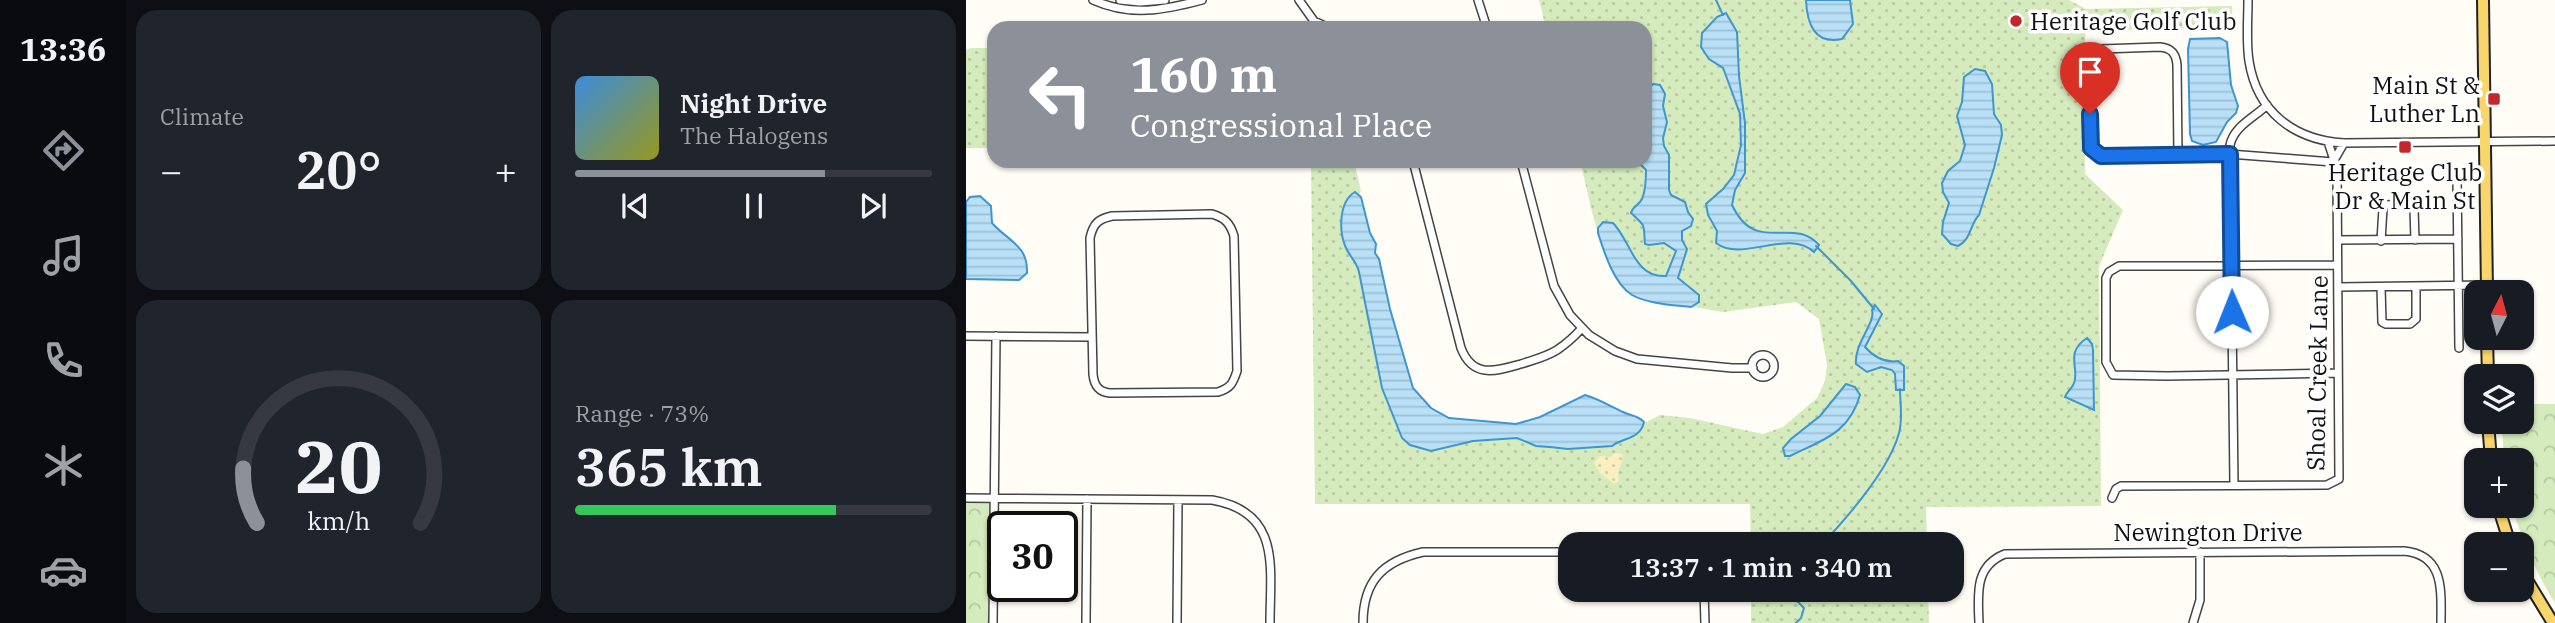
<!DOCTYPE html>
<html lang="en">
<head>
<meta charset="utf-8">
<style>
	:root { --surface:#171b24; --page:#20242c; --text:#f1f3f6; --muted:#9ea1a6; --line:#363941; --accent:#8c9099 }
	body { margin:0; font-family:"IBM Plex Serif",serif; background:var(--page); color:var(--text); height:100vh; display:flex; flex-direction:column; font-size:26px; white-space:nowrap }
	* { box-sizing:border-box; margin:0 }
	p { font-size:23px; color:var(--muted) }
	.icon { flex:none; width:38px; height:38px; fill:none; stroke:currentColor; stroke-width:2; stroke-linecap:round; stroke-linejoin:round }
	.map { position:relative; flex:1; overflow:hidden }
	.sheet { display:flex; flex-direction:column; gap:10px; padding:10px; background:#0d0f14; width:840px }
	.sheet>* { flex:none }
	.guide { position:absolute; left:21px; top:21px; width:665px; height:147px; border-radius:21px; box-shadow:0 2px 5px #0004; background:#8c9099; color:#fff; overflow:hidden }
	.needle { width:46px; rotate:6deg }
	.tools { position:absolute; left:1498px; top:280px; display:grid; gap:14px }
	.tools a { display:grid; place-items:center; width:70px; height:70px; border-radius:14px; background:var(--surface); box-shadow:0 2px 5px #0004; font-size:35px }
	.speed { position:absolute; left:21px; top:511px; display:flex; gap:14px; font-size:35px; font-weight:700; text-align:center }
	.speed>* { display:grid; place-content:center; width:91px; height:91px; border-radius:50%; background:var(--surface); box-shadow:0 2px 5px #0004; line-height:1 }
	.speed .limit { border:4px solid #111; border-radius:10px; background:#fff; color:#111 }
	.pin { position:absolute; display:grid; place-items:center; width:60px; height:60px; color:#fff; margin:-72px -30px; border-radius:50% 50% 50% 0; rotate:-45deg; box-shadow:0 0 7px #0007 }
	.pin .icon { rotate:45deg }
	.me { position:absolute; width:77px; margin:-38px; rotate:359deg; stroke-linejoin:round; filter:drop-shadow(0 0 5px #0008) }
	.turn { display:flex; align-items:center; gap:24px; height:147px; padding:0 28px; font-size:32px }
	.turn .icon { width:91px; height:91px; stroke-width:2.5 }
	.turn b { display:block; font-size:49px; line-height:60px }
	.big { font-size:52px; font-weight:600; line-height:1.1 }
	.sheet .tile { flex:1; display:flex; flex-direction:column; justify-content:center; gap:10px; min-width:0; padding:0 24px; border-radius:21px; background:var(--page) }
	.sheet .dial { align-items:center; gap:0 }
	.dial svg { height:182px; overflow:visible; fill:none; stroke:var(--line); stroke-width:7; stroke-linecap:round; text-anchor:middle }
	.dial text { fill:var(--text); stroke:none }
	.song { display:flex; align-items:center; gap:21px }
	.cover { width:84px; height:84px; border-radius:10px; background:linear-gradient(135deg,hsl(210 70% 55%),hsl(60 70% 35%)) }
	.played { height:7px; border-radius:4px; background:linear-gradient(90deg,var(--accent) 70%,var(--line) 70%) }
	.keys { display:flex; justify-content:space-around; direction:ltr }
	.heat { display:flex; justify-content:space-between; align-items:center; font-size:38px; direction:ltr }
	.charge { height:10px; border-radius:5px; background:linear-gradient(90deg,#34c759 73%,var(--line) 0) }
	.sheet .tiles { flex:1; display:grid; gap:10px; grid-template-columns:repeat(2,1fr) }
	.trip { position:absolute; left:592px; top:532px; width:406px; height:70px; border-radius:21px; background:var(--surface); box-shadow:0 2px 5px #0004; font-weight:600; line-height:70px; text-align:center }
	main { display:flex; flex:1; min-height:0 }
	.dock { display:flex; flex-direction:column; width:126px; justify-content:space-around; align-items:center; background:#090b0e; color:var(--muted) }
	.dock .icon { width:49px; height:49px }
	.dock .selected { color:var(--accent) }
	.dock b { font-size:32px; color:var(--text) }
	.map>svg:first-child { display:block }
	.grass { fill:url(#grass-dots) }
	.sand { fill:url(#sand-dots) }
	.park { fill:url(#park-crowns) }
	.water { fill:url(#water-rules); stroke:#3f96cf; stroke-width:2 }
	.lines { fill:none; stroke-linecap:round; stroke-linejoin:round }
	.stream { stroke:#3f96cf; stroke-width:2 }
	.street-casing { stroke:#444; stroke-width:10 }
	.primary-casing { stroke:#222; stroke-width:14 }
	.street { stroke:#fff; stroke-width:7 }
	.primary { stroke:#f9d66b; stroke-width:10 }
	.route-casing { stroke:#114b97; stroke-width:18 }
	.route { stroke:#1a73e8; stroke-width:12 }
	.poi-dot { fill:#c4262e; stroke:#fff; stroke-width:2.5 }
	.labels { text-anchor:middle; dominant-baseline:central; stroke-width:7; stroke-linejoin:round; paint-order:stroke }
	.poi-label { font-size:24px; fill:#111; stroke:#fff; text-anchor:start }
	.street-label { font-size:24px; fill:#111; stroke:#fff }
</style>
</head>
<body>
<main>
<nav class="dock">
<b>13:36</b>
<svg class="icon selected" aria-label="directions" viewBox="0 0 24 24"><path d="M12 3l9 9-9 9-9-9zM9 14v-3h6M13 9l2 2-2 2"/></svg>
<svg class="icon" aria-label="music" viewBox="0 0 24 24"><path d="M9 18V5l10-2v13"/><circle cx="6" cy="18" r="3"/><circle cx="16" cy="16" r="3"/></svg>
<svg class="icon" aria-label="phone" viewBox="0 0 24 24"><path d="M5 4h4l2 5-3 2q2 4 5 5l2-3 5 2v4C11 20 4 13 5 4z"/></svg>
<svg class="icon" aria-label="climate" viewBox="0 0 24 24"><path d="M12 3v18M4 7l16 10M4 17L20 7"/></svg>
<svg class="icon" aria-label="car" viewBox="0 0 24 24"><path d="M5 17H2v-5l4-1 3-4h7l3 4 3 1v5h-3M9 17h6M6 11h13"/><circle cx="7" cy="17" r="2"/><circle cx="17" cy="17" r="2"/></svg>
</nav>
<section class="sheet">
<div class="tiles">
<div class="tile"><p>Climate</p>
<div class="heat"><a>−</a><b class="big">20°</b><a>+</a></div>
</div>
<div class="tile">
<div class="song"><i class="cover"></i><div><b>Night Drive</b><p>The Halogens</p></div></div>
<div class="played"></div>
<div class="keys"><svg class="icon" aria-label="previous" viewBox="0 0 24 24"><path d="M18 5L8 12l10 7zM5 5v14"/></svg><svg class="icon" aria-label="pause" viewBox="0 0 24 24"><path d="M8 5v14M16 5v14"/></svg><svg class="icon" aria-label="next" viewBox="0 0 24 24"><path d="M6 5l10 7-10 7zM19 5v14"/></svg></div>
</div>
<div class="tile dial"><svg viewBox="0 0 100 80">
<path d="M14 69A42 42 0 1 1 86 69"/>
<path d="M14 69A42 42 0 0 1 8 45" stroke="#8c9099"/>
<text x="50" y="56" font-size="32" font-weight="700">20</text>
<text x="50" y="72" font-size="11">km/h</text>
</svg></div>
<div class="tile"><p>Range · 73%</p><b class="big">365 km</b><div class="charge"></div></div>
</div>
</section>
<div class="map">
<svg width="1589" height="623" viewBox="0 0 1589 623">
	<defs>
		<pattern id="grass-dots" width="8" height="8" patternUnits="userSpaceOnUse" patternTransform="scale(1.75)"><rect width="8" height="8" fill="#d5ebbd"/><path d="M2 2h.1M6 6h.1" fill="none" stroke="#b6c8a1" stroke-width="1.8" stroke-linecap="round"/></pattern>
		<pattern id="sand-dots" width="8" height="8" patternUnits="userSpaceOnUse" patternTransform="scale(1.75)"><rect width="8" height="8" fill="#fbeec1"/><path d="M2 2h.1M6 6h.1" fill="none" stroke="#d6cba5" stroke-width="1.8" stroke-linecap="round"/></pattern>
		<pattern id="park-crowns" width="20" height="18" patternUnits="userSpaceOnUse" patternTransform="scale(1.75)"><rect width="20" height="18" fill="#d5ebbd"/><path d="M2 6a3 3 0 1 1 6 0M12 15a3 3 0 1 1 6 0" fill="none" stroke="#b6c8a1"/></pattern>
		<pattern id="water-rules" width="6" height="5" patternUnits="userSpaceOnUse" patternTransform="scale(1.75)"><rect width="6" height="5" fill="#b9e0f7"/><path d="M0 2.5h6" fill="none" stroke="#9ebfd3"/></pattern>
	</defs>
	<rect width="100%" height="100%" fill="#fffdf5"/>
	<!-- grass -->
	<path class="grass" d="M 573,0 L 1103,0 L 1120,9 L 1266,6 L 1267,27 L 1120,31 L 1118,47 L 1119,174 L 1157,210 L 1133,266 L 1135,506 L 960,507 L 961,544 L 785,544 L 784,504 L 349,504 L 345,161 L 388,161 L 395,191 L 393,194 L 404,233 L 410,244 L 409,253 L 413,259 L 424,309 L 447,388 L 465,408 L 483,418 L 550,424 L 574,417 L 619,395 C 634,399 645,407 658,413 C 666,417 672,415 678,423 L 694,415 L 724,418 L 797,434 L 817,427 L 851,398 L 859,381 L 861,365 L 853,319 L 830,302 L 757,312 L 676,298 C 636,285 624,198 614,161 L 679,161 L 679,28 L 580,28 Z
		M 5,48 L 28,48 L 28,148 L 0,148 L 0,50 Z
		M 785,590 L 962,590 L 963,623 L 785,623 Z"/>
	<!-- sand -->
	<path class="sand" d="M 649,453 L 656,454 L 657,457 L 652,472 L 653,481 L 648,484 L 634,473 L 628,463 L 634,456 L 644,457 Z"/>
	<!-- park -->
	<path class="park" d="M 1556,404 L 1589,404 L 1589,603 C 1570,573 1556,541 1546,506 L 1556,506 L 1556,460 L 1538,460 L 1536,422 L 1556,422 Z
		M 0,498 L 28,499 L 27,623 L 0,623 Z"/>
	<!-- water -->
	<path class="water" d="M 840,0 L 884,0 L 887,24 L 876,39 C 848,45 841,23 840,0 Z
		M 760,13 L 771,32 L 773,76 L 779,123 L 779,173 L 769,190 L 766,205 C 790,256 826,215 853,245 L 848,252 C 822,228 776,263 750,243 L 751,231 L 742,215 L 740,204 L 757,189 L 768,175 L 775,145 L 774,114 L 759,73 L 757,68 L 743,59 L 735,47 L 736,33 L 751,17 Z
		M 1254,38 L 1261,42 L 1265,85 L 1272,106 L 1270,113 L 1261,122 L 1250,142 L 1237,145 L 1226,141 L 1224,134 L 1222,49 L 1224,39 Z
		M 1009,69 L 1019,71 L 1026,84 L 1028,114 L 1035,125 L 1036,135 L 1028,168 L 1013,215 C 1004,224 1005,240 992,246 L 985,244 L 976,234 L 977,222 L 983,203 L 977,192 L 976,183 L 982,171 L 994,161 L 999,145 L 991,116 L 996,102 L 998,77 Z
		M 687,84 L 694,85 L 699,94 L 697,106 L 701,122 L 697,138 L 698,146 L 703,155 L 703,190 L 705,195 L 719,202 L 722,212 L 727,219 L 725,226 L 716,231 L 716,240 L 721,249 L 712,278 L 733,295 L 733,302 L 725,307 C 708,305 682,304 666,295 C 648,284 638,252 632,233 L 632,228 L 637,222 L 647,223 C 665,241 668,278 700,276 L 710,251 L 698,243 L 683,245 L 679,244 C 677,223 681,228 665,213 C 667,206 673,205 676,199 C 680,190 680,180 680,170 L 671,161 L 679,161 L 679,92 Z
		M 389,192 L 395,197 L 404,233 L 410,244 L 409,253 L 413,259 L 424,309 L 447,388 L 465,408 L 483,418 L 550,424 L 574,417 L 619,395 C 633,399 644,406 657,412 C 665,416 671,415 678,422 C 674,440 657,437 646,446 L 602,449 L 584,447 L 570,446 L 551,438 L 507,441 L 465,451 L 444,445 L 436,438 L 416,388 L 393,272 C 391,262 384,257 380,248 C 373,233 372,202 389,192 Z
		M 14,196 L 25,206 L 26,223 C 43,242 62,245 61,273 L 53,280 L 0,279 L 0,202 L 4,197 Z
		M 909,305 L 916,314 L 899,347 C 908,357 919,363 932,361 L 938,366 L 938,390 L 930,390 L 929,374 L 926,370 L 915,367 L 901,372 L 890,364 C 888,343 910,323 906,310 Z
		M 1121,338 L 1126,344 L 1127,350 L 1128,410 L 1099,397 C 1101,391 1106,389 1108,383 C 1114,368 1098,353 1121,338 Z
		M 880,384 L 889,387 L 894,395 C 883,434 856,440 824,456 L 819,456 L 817,448 L 825,439 L 854,416 Z"/>
	<g class="lines">
		<!-- stream -->
		<path class="stream" d="M 750,0 L 757,15
			M 850,246 L 885,281 L 908,309
			M 859,544 L 860,540 C 884,514 924,467 933,433 C 937,419 934,403 934,389
			M 830,590 L 829,599 L 838,608 L 835,618 L 830,623"/>
		<!-- street casing -->
		<g class="street-casing">
			<path id="street" d="M 127,0 C 165,17 198,10 236,0
				M 154,0 L 174,2 L 199,0
				M 333,0 L 348,21 L 363,28
				M 512,0 L 521,28
				M 1282,0 C 1282,20 1280,41 1283,61 C 1291,112 1328,140 1378,143 L 1589,141
				M 1212,155 L 1211,65 C 1210,53 1205,48 1194,47 L 1135,49 C 1127,52 1124,56 1123,64 L 1124,142 L 1129,154 L 1135,156 L 1263,154 L 1367,162
				M 447,161 L 495,348 C 507,379 530,371 555,364 C 567,360 580,357 591,350 C 600,344 608,337 616,328
				M 555,161 L 588,286 L 604,315 L 623,335 L 649,351 L 671,359 L 766,368 L 787,368
				M 1367,162 L 1378,143
				M 1491,177 L 1493,348
				M 246,214 C 259,218 264,223 268,236 L 271,371 C 267,383 265,388 252,392 L 144,393 C 132,392 128,385 127,374 L 124,238 C 127,224 132,219 146,216 Z
				M 1372,240 L 1492,239
				M 1415,241 L 1417,208 L 1419,205 L 1445,204 L 1448,209 L 1449,240
				M 1371,265 L 1153,266 L 1143,272 L 1140,278 L 1140,362 L 1147,375 L 1201,376 L 1372,373
				M 1372,287 L 1521,285
				M 1415,287 L 1416,322 L 1420,324 L 1444,324 L 1450,319 L 1450,287
				M 0,336 L 126,337
				M786 366a11 11 0 1 1 22 0a11 11 0 1 1-22 0Z
				M 1268,485 L 1264,145 C 1268,126 1288,118 1301,105
				M 0,498 L 246,500 C 316,512 304,568 304,623
				M 1146,498 L 1150,489 L 1155,486 L 1361,485 L 1373,479 L 1371,169 L 1362,142
				M 738,590 L 739,623
				M 27,623 L 30,336
				M 120,623 L 121,499
				M 211,623 L 212,500
				M 397,623 C 397,581 417,561 457,552 L 604,552
				M 1013,623 C 1012,595 1008,566 1039,554 L 1438,551 C 1479,555 1475,591 1475,623
				M 1227,623 L 1234,600 L 1234,552"/>
		</g>
		<!-- primary casing -->
		<g class="primary-casing">
			<path id="primary" d="M 1517,0 L 1521,292
				M 1521,338 L 1522,376
				M 1522,422 L 1525,460
				M 1532,506 L 1544,544
				M 1556,572 L 1587,623"/>
		</g>
		<!-- street -->
		<use href="#street" class="street"/>
		<!-- primary -->
		<use href="#primary" class="primary"/>
	</g>
	<g class="lines">
		<!-- route casing -->
		<g class="route-casing">
			<path id="route" d="M 1124,114 L 1125,148 L 1135,156 L 1264,154 L 1266,312"/>
		</g>
		<!-- route -->
		<use href="#route" class="route"/>
	</g>
	<!-- markers -->
	<g class="poi-dot">
		<circle cx="1050" cy="21" r="7"/>
		<rect x="1521" y="92" width="14" height="14" rx="3.5"/>
		<rect x="1432" y="140" width="14" height="14" rx="3.5"/>
	</g>
	<g class="labels">
		<!-- poi labels -->
		<g class="poi-label">
			<text x="1064" y="21">Heritage Golf Club</text>
			<text x="1514" y="85" text-anchor="end">Main St &amp;<tspan x="1514" dy="28">Luther Ln</tspan></text>
			<text x="1439" y="172" text-anchor="middle">Heritage Club<tspan x="1439" dy="28">Dr &amp; Main St</tspan></text>
		</g>
		<!-- street labels -->
		<g class="street-label">
			<text transform="translate(1351 373) rotate(-89)">Shoal Creek Lane</text>
			<text x="1242" y="532">Newington Drive</text>
		</g>
	</g>
</svg>
<div class="tools">
<a><svg class="needle" viewBox="-14 -14 28 28"><path d="M0-13l5 13h-10z" fill="#e53935"/><path d="M0 13l5-13h-10z" fill="#9ea1a6"/></svg></a>
<a><svg class="icon" aria-label="layers" viewBox="0 0 24 24"><path d="M12 4l9 5-9 5-9-5zM3 14l9 5 9-5"/></svg></a>
<a>+</a>
<a>−</a>
</div>
<div class="speed"><div class="limit">30</div></div>
<div class="pin" style="left:1124px;top:114px;background:#d93025"><svg class="icon" aria-label="arrive" viewBox="0 0 24 24"><path d="M6 21V4h12l-3 4 3 4H6"/></svg></div>
<svg class="me" style="left:1266px;top:312px" viewBox="-20 -20 40 40"><circle r="19" fill="#fff"/><path d="M0-13L10 11 0 6-10 11z" fill="#1a73e8"/></svg>
<div class="trip">13:37 · 1 min · 340 m</div>
<div class="guide">
<div class="turn"><svg class="icon" aria-label="left" viewBox="0 0 24 24"><path d="M17 20v-9H6M10 6l-5 5 5 5"/></svg><div><b>160 m</b>Congressional Place</div></div>
</div>
</div>
</main>
</body>
</html>
